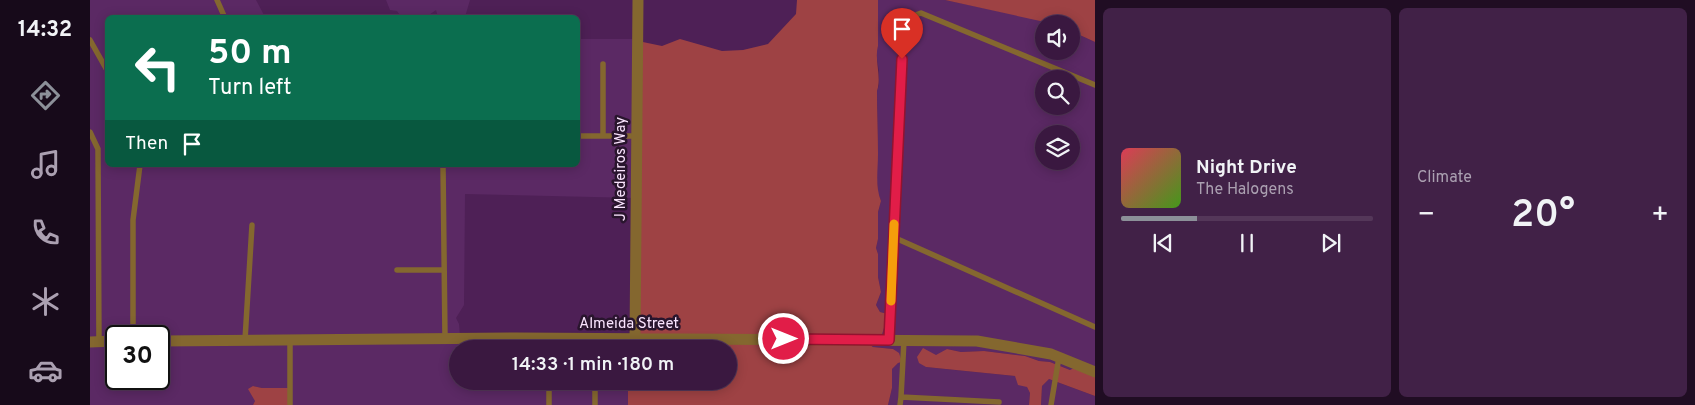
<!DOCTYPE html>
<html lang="en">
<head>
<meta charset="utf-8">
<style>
	:root { --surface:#3a1840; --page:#412147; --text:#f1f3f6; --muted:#aba0b1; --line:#543759; --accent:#8c9099 }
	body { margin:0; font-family:Overpass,sans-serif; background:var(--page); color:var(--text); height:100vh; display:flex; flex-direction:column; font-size:19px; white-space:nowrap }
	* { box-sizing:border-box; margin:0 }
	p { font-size:16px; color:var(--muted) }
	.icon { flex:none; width:28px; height:28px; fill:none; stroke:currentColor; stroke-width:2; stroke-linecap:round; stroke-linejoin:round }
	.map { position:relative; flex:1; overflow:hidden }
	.panel { display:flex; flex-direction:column; gap:8px; padding:8px; background:#200d23; width:600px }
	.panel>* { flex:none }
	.banner { position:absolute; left:15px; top:15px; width:475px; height:152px; border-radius:8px; box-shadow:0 2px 12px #0003,0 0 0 1px var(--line); background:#0b6e4f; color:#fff; overflow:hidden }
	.controls { position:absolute; left:945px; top:15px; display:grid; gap:10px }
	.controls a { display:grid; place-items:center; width:45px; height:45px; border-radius:50%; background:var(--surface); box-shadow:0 2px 12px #0003,0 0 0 1px var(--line); font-size:25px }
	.speed { position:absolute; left:15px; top:325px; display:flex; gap:10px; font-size:25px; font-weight:700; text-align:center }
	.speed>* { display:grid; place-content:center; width:65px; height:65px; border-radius:50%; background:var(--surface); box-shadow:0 2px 12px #0003,0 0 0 1px var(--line); line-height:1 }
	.speed .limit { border:2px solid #111; border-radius:8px; background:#fff; color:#111 }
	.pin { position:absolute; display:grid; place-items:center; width:42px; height:42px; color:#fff; margin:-51px -21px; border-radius:50% 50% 50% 0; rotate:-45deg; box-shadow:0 0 5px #0007 }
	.pin .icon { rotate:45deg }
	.me { position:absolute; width:55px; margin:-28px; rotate:90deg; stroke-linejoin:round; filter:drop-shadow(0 0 4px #0008) }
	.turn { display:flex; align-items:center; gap:18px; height:105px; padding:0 20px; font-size:22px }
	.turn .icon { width:65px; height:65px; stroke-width:2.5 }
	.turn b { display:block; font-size:35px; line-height:42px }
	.then { display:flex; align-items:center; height:48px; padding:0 20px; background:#0003; gap:10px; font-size:19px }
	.big { font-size:38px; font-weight:600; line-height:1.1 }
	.panel .widget { flex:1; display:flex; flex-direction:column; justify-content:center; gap:8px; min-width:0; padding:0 18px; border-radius:8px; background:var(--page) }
	.song { display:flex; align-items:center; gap:15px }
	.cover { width:60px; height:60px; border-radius:8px; background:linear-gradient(135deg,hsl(350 70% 55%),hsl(100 70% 35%)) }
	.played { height:5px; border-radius:2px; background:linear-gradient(90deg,var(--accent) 30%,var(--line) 30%) }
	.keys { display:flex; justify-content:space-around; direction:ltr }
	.heat { display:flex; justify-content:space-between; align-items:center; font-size:28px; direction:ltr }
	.panel .tiles { flex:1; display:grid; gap:8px; grid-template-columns:repeat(2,1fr) }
	.trip { position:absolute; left:359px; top:340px; width:288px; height:50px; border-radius:25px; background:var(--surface); box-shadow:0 2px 12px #0003,0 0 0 1px var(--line); font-weight:600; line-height:50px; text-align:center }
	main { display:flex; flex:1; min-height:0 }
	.tabs { display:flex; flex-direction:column; width:90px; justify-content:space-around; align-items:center; background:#170a1a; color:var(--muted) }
	.tabs .icon { width:35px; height:35px }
	.tabs .current { color:var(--accent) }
	.tabs b { font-size:22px; color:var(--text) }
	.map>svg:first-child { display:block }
	.built { fill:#5b2964; fill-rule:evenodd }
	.forest { fill:#9e4244 }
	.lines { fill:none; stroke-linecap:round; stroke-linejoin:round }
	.service { stroke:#84672f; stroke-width:5.5 }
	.minor { stroke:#84672f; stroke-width:11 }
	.route-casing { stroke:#92132f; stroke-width:12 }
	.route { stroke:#e11d48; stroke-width:9 }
	.slow { stroke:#f59e0b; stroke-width:9 }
	.labels { text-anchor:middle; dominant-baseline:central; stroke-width:5; stroke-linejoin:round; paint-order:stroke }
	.street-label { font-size:15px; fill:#fae4fe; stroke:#29152d }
</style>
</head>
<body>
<main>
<nav class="tabs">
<b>14:32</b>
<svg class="icon current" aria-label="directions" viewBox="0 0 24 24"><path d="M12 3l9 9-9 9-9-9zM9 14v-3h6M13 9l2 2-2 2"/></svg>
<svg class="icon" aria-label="music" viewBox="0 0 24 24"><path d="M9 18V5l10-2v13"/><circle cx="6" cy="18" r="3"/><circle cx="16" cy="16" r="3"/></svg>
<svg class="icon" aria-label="phone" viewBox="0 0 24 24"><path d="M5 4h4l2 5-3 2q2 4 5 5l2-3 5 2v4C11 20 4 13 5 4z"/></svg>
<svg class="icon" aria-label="climate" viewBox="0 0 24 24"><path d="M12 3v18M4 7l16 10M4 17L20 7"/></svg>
<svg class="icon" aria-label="car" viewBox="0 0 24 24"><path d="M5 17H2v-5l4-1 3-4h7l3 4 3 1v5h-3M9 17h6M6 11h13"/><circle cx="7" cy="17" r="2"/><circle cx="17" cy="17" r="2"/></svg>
</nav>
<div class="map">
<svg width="1005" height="405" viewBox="0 0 1005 405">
	<rect width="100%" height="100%" fill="#4e2056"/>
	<!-- built -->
	<path class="built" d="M 0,0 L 166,0 L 175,17 L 18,18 L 18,165 L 488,165 L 488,39 L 548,39 L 546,198 L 375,194 L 374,305 L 366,318 L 369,324 L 370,336 L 530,338 L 531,345 L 529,349 L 368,349 L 368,381 L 538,381 L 538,405 L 202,405 L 172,388 L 163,386 L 165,401 L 163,405 L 0,405 ZM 26,336 L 69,336 L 69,379 L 26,379 Z
		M 296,0 L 380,0 L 375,17 L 348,17 L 346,10 L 336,17 L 312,18 L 307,11 L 300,10 Z
		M 788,0 L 855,0 L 961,22 L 964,24 L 954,24 L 954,51 L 981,51 L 981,31 L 1005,42 L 1005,371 L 980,370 L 960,362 L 949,361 L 935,356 L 894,351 L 871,352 L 857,349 L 836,367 L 925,376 L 937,387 L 940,393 L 939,405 L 798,405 L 802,388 L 802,369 L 808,363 L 812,362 L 803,349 L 783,347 L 779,344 L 798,314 L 790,312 L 786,305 L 791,292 L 788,277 L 788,254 L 786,248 L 788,239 L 788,212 L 791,201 L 788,193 L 786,170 L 788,154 L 787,91 L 789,85 L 789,71 L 786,53 L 788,46 ZM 954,79 L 981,79 L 981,106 L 954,106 ZM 954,134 L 981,134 L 981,161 L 954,161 Z
		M 959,379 L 1005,396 L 1005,405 L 951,405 L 952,386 Z"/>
	<!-- forest -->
	<path class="forest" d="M 707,0 L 788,0 L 788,46 C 784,60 792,76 787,91 C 787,112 788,133 788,154 C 788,170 785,186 791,201 L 788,212 L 788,239 L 786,248 L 788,254 L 788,277 L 791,292 L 786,305 L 790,312 L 798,314 L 791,338 L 779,344 L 783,347 L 803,349 L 809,353 L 812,362 L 808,363 L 802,369 L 802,388 L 798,405 L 538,405 L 538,381 L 638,381 L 638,349 L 529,349 L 531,345 L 529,341 L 541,338 L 548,41 L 572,46 L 590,39 L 632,51 L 653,50 L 678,44 L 706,14 Z
		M 855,0 L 1005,0 L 1005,42 L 981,31 L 981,24 L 964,24 Z
		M 833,348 L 846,355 L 857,349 L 871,352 L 894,351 L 935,356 L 949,361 L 960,362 L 980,370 L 990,365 L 1005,371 L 1005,396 L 959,379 L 952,386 L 951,405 L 939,405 L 940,393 L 937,387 L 928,385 L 925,376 L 836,367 L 829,363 L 827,357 Z
		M 163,386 L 172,388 L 199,388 L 202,405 L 163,405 L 165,401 L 158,389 Z"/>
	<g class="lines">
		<!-- service -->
		<path class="service" d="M 127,0 L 135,18
			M 0,40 L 18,72
			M 0,132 L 8,149 L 9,342
			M 488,136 L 546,136
			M 513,136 L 513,64
			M 353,165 L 355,338
			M 803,237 L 814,19 L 831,13 L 1005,85
			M 307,270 L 354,270
			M 43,336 L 43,220 L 50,165
			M 155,340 L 162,225
			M 799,340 L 803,237 L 1005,327
			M 814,340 L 811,397 L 909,402
			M 460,349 L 460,338
			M 497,381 L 501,382 L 505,391 L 505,405
			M 200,405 L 200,340
			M 459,405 L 459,381
			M 810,405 L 811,397
			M 961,405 L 969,357"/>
		<!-- minor -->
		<path class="minor" d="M 545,339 L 548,0
			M 69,341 L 426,338 L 887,341 L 961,354 L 1005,372
			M 0,342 L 26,341"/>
	</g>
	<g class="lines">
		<!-- route casing -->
		<g class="route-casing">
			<path id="route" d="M 694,339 L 799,340 L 812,59"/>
		</g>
		<!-- route -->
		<use href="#route" class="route"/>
		<!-- slow -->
		<path class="slow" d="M 801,301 L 804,224"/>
	</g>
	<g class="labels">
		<!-- street labels -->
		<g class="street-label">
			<text transform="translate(531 169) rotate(-90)">J Medeiros Way</text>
			<text x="539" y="324">Almeida Street</text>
		</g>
	</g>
</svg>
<div class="controls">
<a><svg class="icon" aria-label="sound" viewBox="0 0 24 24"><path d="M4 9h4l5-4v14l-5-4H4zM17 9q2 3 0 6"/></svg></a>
<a><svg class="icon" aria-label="search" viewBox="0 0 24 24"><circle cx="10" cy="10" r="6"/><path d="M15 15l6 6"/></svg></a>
<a><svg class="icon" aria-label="layers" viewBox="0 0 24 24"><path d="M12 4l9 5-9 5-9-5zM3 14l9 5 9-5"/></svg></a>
</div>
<div class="speed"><div class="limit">30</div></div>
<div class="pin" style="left:812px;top:59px;background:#d93025"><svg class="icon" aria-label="arrive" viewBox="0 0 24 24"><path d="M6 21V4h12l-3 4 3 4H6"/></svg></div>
<svg class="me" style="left:694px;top:339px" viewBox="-20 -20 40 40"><circle r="17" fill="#e11d48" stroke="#fff" stroke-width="3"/><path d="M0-11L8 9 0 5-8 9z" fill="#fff"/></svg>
<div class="trip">14:33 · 1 min · 180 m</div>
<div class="banner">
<div class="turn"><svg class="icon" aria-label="left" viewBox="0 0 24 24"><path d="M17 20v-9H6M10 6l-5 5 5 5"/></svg><div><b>50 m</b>Turn left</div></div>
<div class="then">Then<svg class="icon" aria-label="arrive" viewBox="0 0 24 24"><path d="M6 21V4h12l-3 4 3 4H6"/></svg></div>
</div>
</div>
<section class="panel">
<div class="tiles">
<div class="widget">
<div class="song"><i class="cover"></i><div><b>Night Drive</b><p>The Halogens</p></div></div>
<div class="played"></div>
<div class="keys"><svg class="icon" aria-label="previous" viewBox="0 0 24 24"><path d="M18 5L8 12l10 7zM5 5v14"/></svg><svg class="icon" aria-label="pause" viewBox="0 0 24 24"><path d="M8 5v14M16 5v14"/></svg><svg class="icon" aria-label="next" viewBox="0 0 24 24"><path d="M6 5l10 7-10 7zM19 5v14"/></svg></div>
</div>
<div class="widget"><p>Climate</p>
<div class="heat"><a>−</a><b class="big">20°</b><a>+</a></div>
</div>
</div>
</section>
</main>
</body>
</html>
